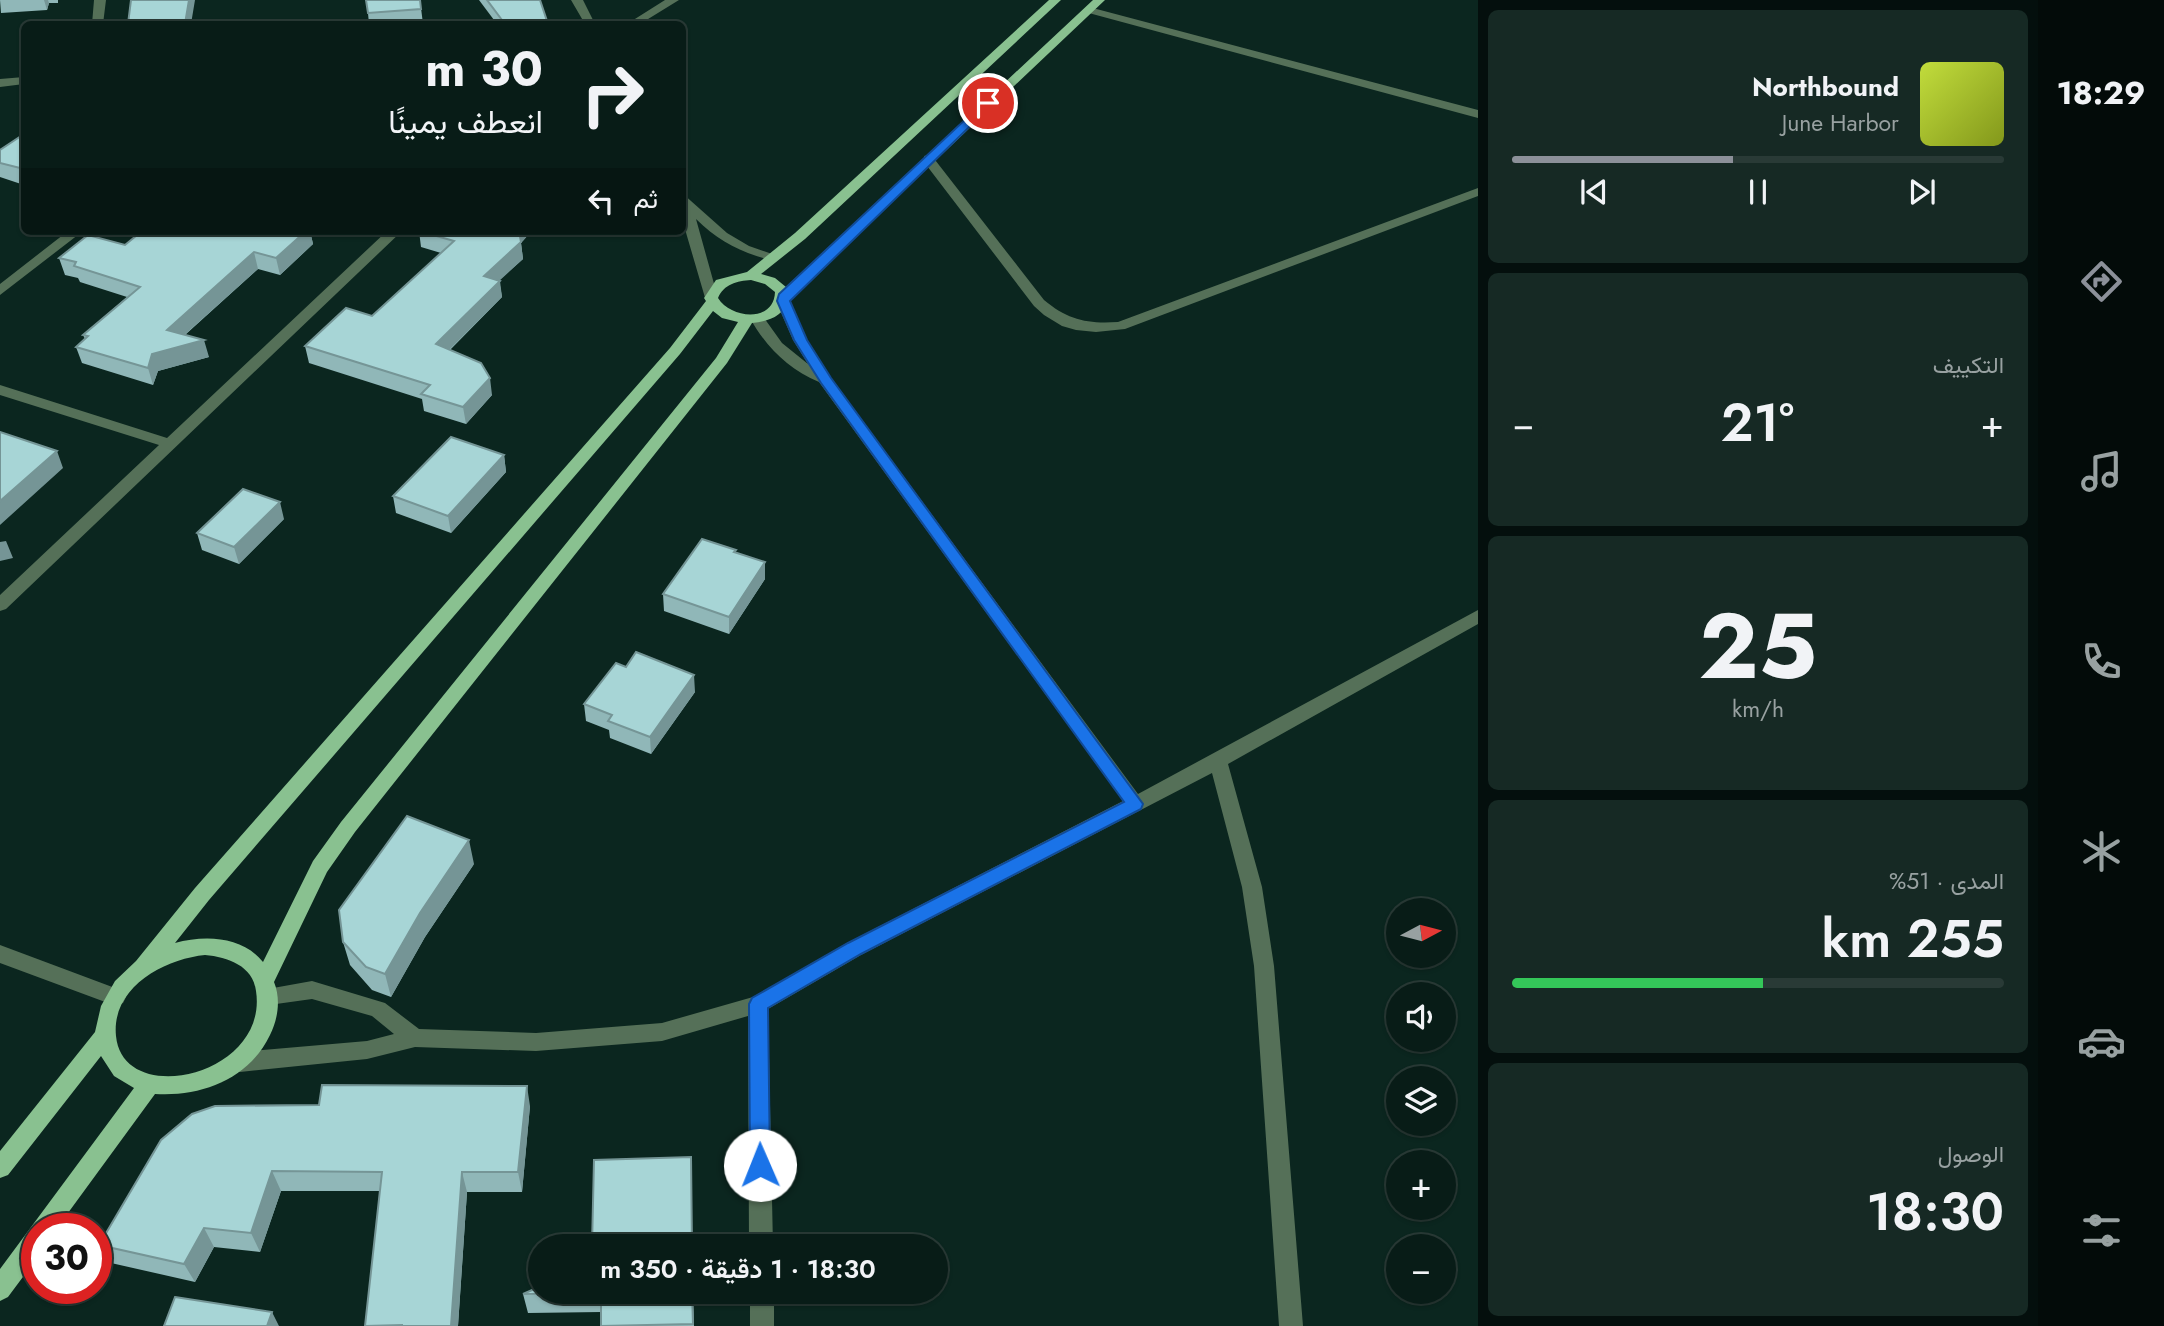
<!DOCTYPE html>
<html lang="ar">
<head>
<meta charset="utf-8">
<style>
	:root { --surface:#081c17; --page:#162924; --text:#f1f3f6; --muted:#98a1a1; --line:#293a36; --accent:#8c9099 }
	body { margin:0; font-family:Jost,Vazirmatn,sans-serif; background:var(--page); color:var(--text); direction:rtl; height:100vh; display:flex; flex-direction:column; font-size:26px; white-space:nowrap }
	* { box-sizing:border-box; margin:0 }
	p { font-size:23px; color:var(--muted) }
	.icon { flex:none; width:38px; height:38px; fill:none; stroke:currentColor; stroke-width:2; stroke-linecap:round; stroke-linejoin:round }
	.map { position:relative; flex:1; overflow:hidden; direction:ltr }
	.sheet { display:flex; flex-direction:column; gap:10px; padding:10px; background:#040f0d; width:560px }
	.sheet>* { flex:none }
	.banner { position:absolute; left:21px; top:21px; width:665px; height:214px; border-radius:10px; box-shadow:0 2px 5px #0004,0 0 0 2px var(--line); direction:rtl; background:#081c17; color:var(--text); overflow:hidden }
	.needle { width:46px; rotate:83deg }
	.controls { position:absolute; left:1386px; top:898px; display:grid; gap:14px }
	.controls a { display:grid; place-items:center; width:70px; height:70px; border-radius:50%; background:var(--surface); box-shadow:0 2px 5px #0004,0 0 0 2px var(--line); font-size:35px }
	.speed { position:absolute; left:21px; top:1213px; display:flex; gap:14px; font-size:35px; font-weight:700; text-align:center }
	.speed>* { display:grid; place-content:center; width:91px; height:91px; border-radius:50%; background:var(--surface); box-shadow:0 2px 5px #0004,0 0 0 2px var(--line); line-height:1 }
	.speed .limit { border:10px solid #d22; background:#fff; color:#111 }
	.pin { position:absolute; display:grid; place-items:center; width:60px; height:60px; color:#fff; margin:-30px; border:4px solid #fff; border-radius:50%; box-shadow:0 2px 7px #0007 }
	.me { position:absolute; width:77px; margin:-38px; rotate:359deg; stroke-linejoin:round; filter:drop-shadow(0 0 5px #0008) }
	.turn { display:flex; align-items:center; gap:24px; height:147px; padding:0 28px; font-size:32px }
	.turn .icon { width:91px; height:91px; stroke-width:2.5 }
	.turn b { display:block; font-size:49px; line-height:60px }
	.then { display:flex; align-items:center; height:66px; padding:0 28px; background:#0003; gap:14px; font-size:26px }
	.big { font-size:52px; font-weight:600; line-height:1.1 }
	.sheet .widget { flex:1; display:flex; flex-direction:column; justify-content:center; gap:10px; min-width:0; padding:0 24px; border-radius:10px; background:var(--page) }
	.sheet .dial { align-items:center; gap:0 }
	.dial b { font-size:91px; line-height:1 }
	.song { display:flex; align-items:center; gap:21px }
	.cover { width:84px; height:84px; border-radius:10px; background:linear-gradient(135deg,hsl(70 70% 55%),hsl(70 70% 35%)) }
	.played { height:7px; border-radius:4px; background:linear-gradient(90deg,var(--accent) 45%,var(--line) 45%) }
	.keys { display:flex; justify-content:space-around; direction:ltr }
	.heat { display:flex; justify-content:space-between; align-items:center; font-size:38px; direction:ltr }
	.charge { height:10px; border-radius:5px; background:linear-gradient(90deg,#34c759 51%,var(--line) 0) }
	.trip { position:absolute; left:528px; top:1234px; width:420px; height:70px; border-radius:35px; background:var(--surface); box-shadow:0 2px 5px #0004,0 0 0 2px var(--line); font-weight:600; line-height:70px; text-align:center; direction:rtl }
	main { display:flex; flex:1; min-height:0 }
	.tabs { display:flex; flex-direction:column; width:126px; justify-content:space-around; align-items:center; background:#030b09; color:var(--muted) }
	.tabs .icon { width:49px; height:49px }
	.tabs .on { color:var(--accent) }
	.tabs b { font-size:32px; color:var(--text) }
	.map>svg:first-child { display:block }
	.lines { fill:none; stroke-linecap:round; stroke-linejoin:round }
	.minor { fill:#557058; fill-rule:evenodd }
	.major { fill:#89c190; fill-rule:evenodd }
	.wall { fill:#90b7b8 }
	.shaded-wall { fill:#759596 }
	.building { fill:#a7d5d6; stroke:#759596; stroke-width:2 }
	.route { fill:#1a73e8; stroke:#114b97; stroke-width:2 }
</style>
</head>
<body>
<main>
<nav class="tabs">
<b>18:29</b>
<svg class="icon on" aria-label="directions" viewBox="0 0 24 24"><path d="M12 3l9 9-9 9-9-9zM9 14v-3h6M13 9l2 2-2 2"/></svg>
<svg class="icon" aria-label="music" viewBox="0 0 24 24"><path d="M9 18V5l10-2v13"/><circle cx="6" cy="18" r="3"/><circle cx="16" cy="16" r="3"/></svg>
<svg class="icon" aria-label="phone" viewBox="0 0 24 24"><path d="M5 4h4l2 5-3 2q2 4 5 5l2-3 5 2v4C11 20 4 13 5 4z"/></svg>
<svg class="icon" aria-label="climate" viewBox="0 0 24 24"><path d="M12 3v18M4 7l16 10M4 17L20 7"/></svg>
<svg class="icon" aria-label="car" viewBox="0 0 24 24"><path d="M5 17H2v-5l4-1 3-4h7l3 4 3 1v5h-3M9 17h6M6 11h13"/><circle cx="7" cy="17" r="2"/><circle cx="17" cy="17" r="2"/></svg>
<svg class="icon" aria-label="filters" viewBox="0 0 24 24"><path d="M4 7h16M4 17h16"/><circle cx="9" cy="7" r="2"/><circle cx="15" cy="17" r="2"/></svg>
</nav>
<section class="sheet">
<div class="widget">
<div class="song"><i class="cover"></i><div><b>Northbound</b><p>June Harbor</p></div></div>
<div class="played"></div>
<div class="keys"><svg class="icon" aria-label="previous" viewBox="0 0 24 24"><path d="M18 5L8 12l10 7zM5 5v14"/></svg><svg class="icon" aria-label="pause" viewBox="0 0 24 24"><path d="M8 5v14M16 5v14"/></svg><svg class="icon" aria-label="next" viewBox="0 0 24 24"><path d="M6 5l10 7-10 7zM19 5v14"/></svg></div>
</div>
<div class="widget"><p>التكييف</p>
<div class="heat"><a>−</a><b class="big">21°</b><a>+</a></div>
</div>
<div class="widget dial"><b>25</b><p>km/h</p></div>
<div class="widget"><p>المدى · 51%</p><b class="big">255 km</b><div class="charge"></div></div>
<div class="widget"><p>الوصول</p><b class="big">18:30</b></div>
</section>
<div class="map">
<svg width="1478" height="1326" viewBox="0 0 1478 1326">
	<rect width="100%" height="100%" fill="#0b261f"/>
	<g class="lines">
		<!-- minor -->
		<path class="minor" d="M 94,0 L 106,0 L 103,24 L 92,24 Z
			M 571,0 L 583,0 L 595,24 L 585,24 Z
			M 665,0 L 679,0 L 640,24 L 627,24 Z
			M 1089,7 L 1478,110 L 1478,118 L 1085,12 L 1083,10 Z
			M 24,77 L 24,84 L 0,87 L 0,79 Z
			M 928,155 L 932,156 L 1044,300 C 1068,320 1087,324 1118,322 L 1478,188 L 1478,196 L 1125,329 L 1096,332 L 1076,330 L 1062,326 L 1044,315 L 1034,306 L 924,162 L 924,156 Z
			M 682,193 L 727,233 L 749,246 L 781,257 L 774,261 C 742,253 719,242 696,219 L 718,298 L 711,302 L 706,301 L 682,219 Z
			M 68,231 L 83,231 L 0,295 L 0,284 Z
			M 387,231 L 402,231 L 6,609 L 0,611 L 0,595 L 159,445 L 0,395 L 0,385 L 167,438 Z
			M 783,297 L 790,301 L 807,340 L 831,378 L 1138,794 L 1478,610 L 1478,624 L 1228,764 L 1262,887 L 1274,966 L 1303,1326 L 1279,1326 L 1254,966 L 1242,887 L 1212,773 L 861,955 L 768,1009 L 773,1246 L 749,1246 L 748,1016 L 662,1041 L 536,1051 L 415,1047 L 367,1059 L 240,1072 L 232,1069 L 229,1062 L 232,1055 L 240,1052 L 367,1041 L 394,1034 L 372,1016 L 312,999 L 269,1005 L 262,1002 L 259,996 L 262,990 L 312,981 L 385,1003 L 419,1029 L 536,1033 L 662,1023 L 753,997 L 847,943 L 1123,801 L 819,382 C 788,369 766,347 750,318 L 757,314 L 762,315 L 782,343 L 808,364 L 793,340 L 776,301 Z
			M 0,945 L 123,991 L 126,997 L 123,1003 L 116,1006 L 0,963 Z
			M 750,1292 L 774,1292 L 774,1326 L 750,1326 Z"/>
		<!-- major -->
		<path class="major" d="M 1049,0 L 1061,0 L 805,239 L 761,274 L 775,278 L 786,287 L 1093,0 L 1105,0 L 789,299 C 783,317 769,321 752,323 L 727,363 L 355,832 L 327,872 L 274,982 C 281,999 278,1019 270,1035 C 249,1079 202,1097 155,1094 L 57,1228 L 37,1228 L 37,1258 L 8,1297 L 0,1301 L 0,1269 L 134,1088 L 114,1076 L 101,1056 L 8,1175 L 0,1178 L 0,1151 L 95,1032 L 101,1006 L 115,981 L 136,961 L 195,888 L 670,348 L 706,301 L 704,298 L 716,280 L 747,272 L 795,233 ZM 751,280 L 765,284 L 775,292 C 774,323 731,319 718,298 C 724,284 737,281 751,280 ZM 713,311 L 722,318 L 738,322 L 716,358 L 341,822 L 313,861 L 263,962 C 242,936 205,935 175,943 L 209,900 L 680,354 ZM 205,955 C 228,957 253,966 256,991 C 269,1076 123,1109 116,1036 C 111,987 165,959 205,955 Z"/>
	</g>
	<!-- wall -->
	<path class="wall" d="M 0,0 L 58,0 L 58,3 L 49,3 L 47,10 L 1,13 Z
		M 420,0 L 423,24 L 369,24 L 368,13 Z
		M 479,0 L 540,0 L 548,24 L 497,24 Z
		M 24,134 L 24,185 L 0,177 L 0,150 Z
		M 142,231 L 310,231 L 313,244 L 280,275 L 258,269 L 185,335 L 209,357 L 158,371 L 153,385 L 82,363 L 76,347 L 85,339 L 83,335 L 127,297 L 80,282 L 78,278 L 65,275 L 59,258 L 125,245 Z
		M 419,231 L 528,231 L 529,234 L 521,243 L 523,259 L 499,280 L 502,297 L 450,350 L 492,395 L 466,424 L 424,411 L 422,399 L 309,363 L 305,346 L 372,316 L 441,253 L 421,247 Z
		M 504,455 L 506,472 L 451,533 L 396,513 L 393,496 Z
		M 284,519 L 239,564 L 202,550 L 197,533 Z
		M 736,553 L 765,579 L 729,634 L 664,611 L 663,594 Z
		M 695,692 L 651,754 L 610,738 L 609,730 L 586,721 L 584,704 Z
		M 474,864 L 425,937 L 391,997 L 372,990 L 350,965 L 343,942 Z
		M 530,1106 L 522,1192 L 467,1192 L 458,1326 L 365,1326 L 380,1191 L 281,1191 L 260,1252 L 214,1247 L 195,1282 L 111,1263 L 99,1245 L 161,1140 Z
		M 541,1292 L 693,1292 L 694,1326 L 601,1326 L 601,1312 L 528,1313 L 523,1294 Z"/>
	<!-- shaded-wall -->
	<path class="shaded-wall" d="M 44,0 L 48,0 L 49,3 L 47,10 Z
		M 189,0 L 195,0 L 191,24 L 185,24 Z
		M 306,231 L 310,231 L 313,244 L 280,275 L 276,258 Z
		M 519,231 L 528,231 L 529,234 L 521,243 L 523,259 L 486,293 L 484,276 Z
		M 254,252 L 258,269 L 172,346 L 167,330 Z
		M 500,281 L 502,297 L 438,361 L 436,344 Z
		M 204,340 L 209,357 L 158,371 L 153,385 L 148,368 L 152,354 Z
		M 490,378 L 492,395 L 466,424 L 463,407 Z
		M 57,451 L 63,468 L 0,525 L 0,501 Z
		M 504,455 L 506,472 L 451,533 L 448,516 Z
		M 280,502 L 284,519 L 239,564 L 234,547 Z
		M 6,541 L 13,558 L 0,561 L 0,542 Z
		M 765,562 L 765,579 L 729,634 L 729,617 Z
		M 694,675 L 695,692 L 651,754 L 650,737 Z
		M 469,840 L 474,864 L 425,937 L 391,997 L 385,974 L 420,913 Z
		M 527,1086 L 530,1106 L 522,1192 L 518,1172 Z
		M 272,1171 L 281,1191 L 260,1252 L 251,1233 Z
		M 462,1172 L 467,1192 L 458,1326 L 451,1326 Z
		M 204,1228 L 214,1247 L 195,1282 L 184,1264 Z
		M 272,1312 L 279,1326 L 267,1326 Z"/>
	<!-- building -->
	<path class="building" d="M 131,0 L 189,0 L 185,24 L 128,24 Z
		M 366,0 L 420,0 L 421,9 L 368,13 Z
		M 487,0 L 540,0 L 548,24 L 505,24 Z
		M 24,134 L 24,169 L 0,163 L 0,150 Z
		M 142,231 L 306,231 L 276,258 L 254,252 L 167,330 L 204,340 L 152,354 L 148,368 L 76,347 L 88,336 L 83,335 L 140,287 L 74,266 L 76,262 L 59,258 L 88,235 L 125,245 Z
		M 419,231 L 519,231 L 521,242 L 484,276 L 500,281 L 436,344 L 481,363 L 490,378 L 463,407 L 421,394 L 430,385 L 305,346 L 346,308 L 372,316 L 454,241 Z
		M 0,432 L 57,451 L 0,501 Z
		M 451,437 L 504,455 L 448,516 L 393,496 Z
		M 243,489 L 280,502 L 234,547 L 197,533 Z
		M 702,539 L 736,550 L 734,552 L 765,562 L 729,617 L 663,594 Z
		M 636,652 L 694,675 L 650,737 L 608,721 L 612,715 L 584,704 L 616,663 L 626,667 Z
		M 407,816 L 469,840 L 420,913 L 385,974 L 366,967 L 343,942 L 339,910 Z
		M 322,1085 L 527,1086 L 518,1172 L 462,1172 L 451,1326 L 402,1326 L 402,1325 L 365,1326 L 382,1172 L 272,1171 L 251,1233 L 204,1228 L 184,1264 L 99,1245 L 161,1140 L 192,1114 L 215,1106 L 319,1105 Z
		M 691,1157 L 692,1246 L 592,1246 L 594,1160 Z
		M 541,1286 L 541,1292 L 692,1292 L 693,1324 L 601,1326 L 601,1292 L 523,1294 Z
		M 175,1297 L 272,1312 L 267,1326 L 164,1326 Z"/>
	<!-- route -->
	<path class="route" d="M 985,101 L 994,103 L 790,301 L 807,340 L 831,378 L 1143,804 L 1141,809 L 861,954 L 768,1008 L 770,1165 L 767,1172 L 760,1175 L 753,1172 L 750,1165 L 749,1004 L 752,998 L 848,943 L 1124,802 L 821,383 L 794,340 L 777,301 L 779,294 Z"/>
</svg>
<div class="controls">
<a><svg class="needle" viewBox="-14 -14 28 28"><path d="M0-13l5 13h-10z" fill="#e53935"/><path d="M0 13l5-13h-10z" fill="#98a1a1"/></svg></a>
<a><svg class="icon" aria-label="sound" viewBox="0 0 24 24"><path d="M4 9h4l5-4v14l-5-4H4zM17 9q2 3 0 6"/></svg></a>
<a><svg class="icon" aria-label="layers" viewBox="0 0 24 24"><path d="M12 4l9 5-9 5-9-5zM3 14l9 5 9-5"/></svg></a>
<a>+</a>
<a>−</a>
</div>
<div class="speed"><div class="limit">30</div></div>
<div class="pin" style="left:988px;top:103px;background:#d93025"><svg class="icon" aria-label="arrive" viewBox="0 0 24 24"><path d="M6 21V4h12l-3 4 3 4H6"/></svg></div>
<svg class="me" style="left:760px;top:1165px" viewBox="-20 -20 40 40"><circle r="19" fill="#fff"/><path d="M0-13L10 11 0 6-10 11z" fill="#1a73e8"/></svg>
<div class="trip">18:30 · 1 دقيقة · 350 m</div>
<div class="banner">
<div class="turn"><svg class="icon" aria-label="right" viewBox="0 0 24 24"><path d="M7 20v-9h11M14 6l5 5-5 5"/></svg><div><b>30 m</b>انعطف يمينًا</div></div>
<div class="then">ثم<svg class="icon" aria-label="left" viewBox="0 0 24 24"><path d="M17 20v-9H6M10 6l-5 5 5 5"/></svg></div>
</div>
</div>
</main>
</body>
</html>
